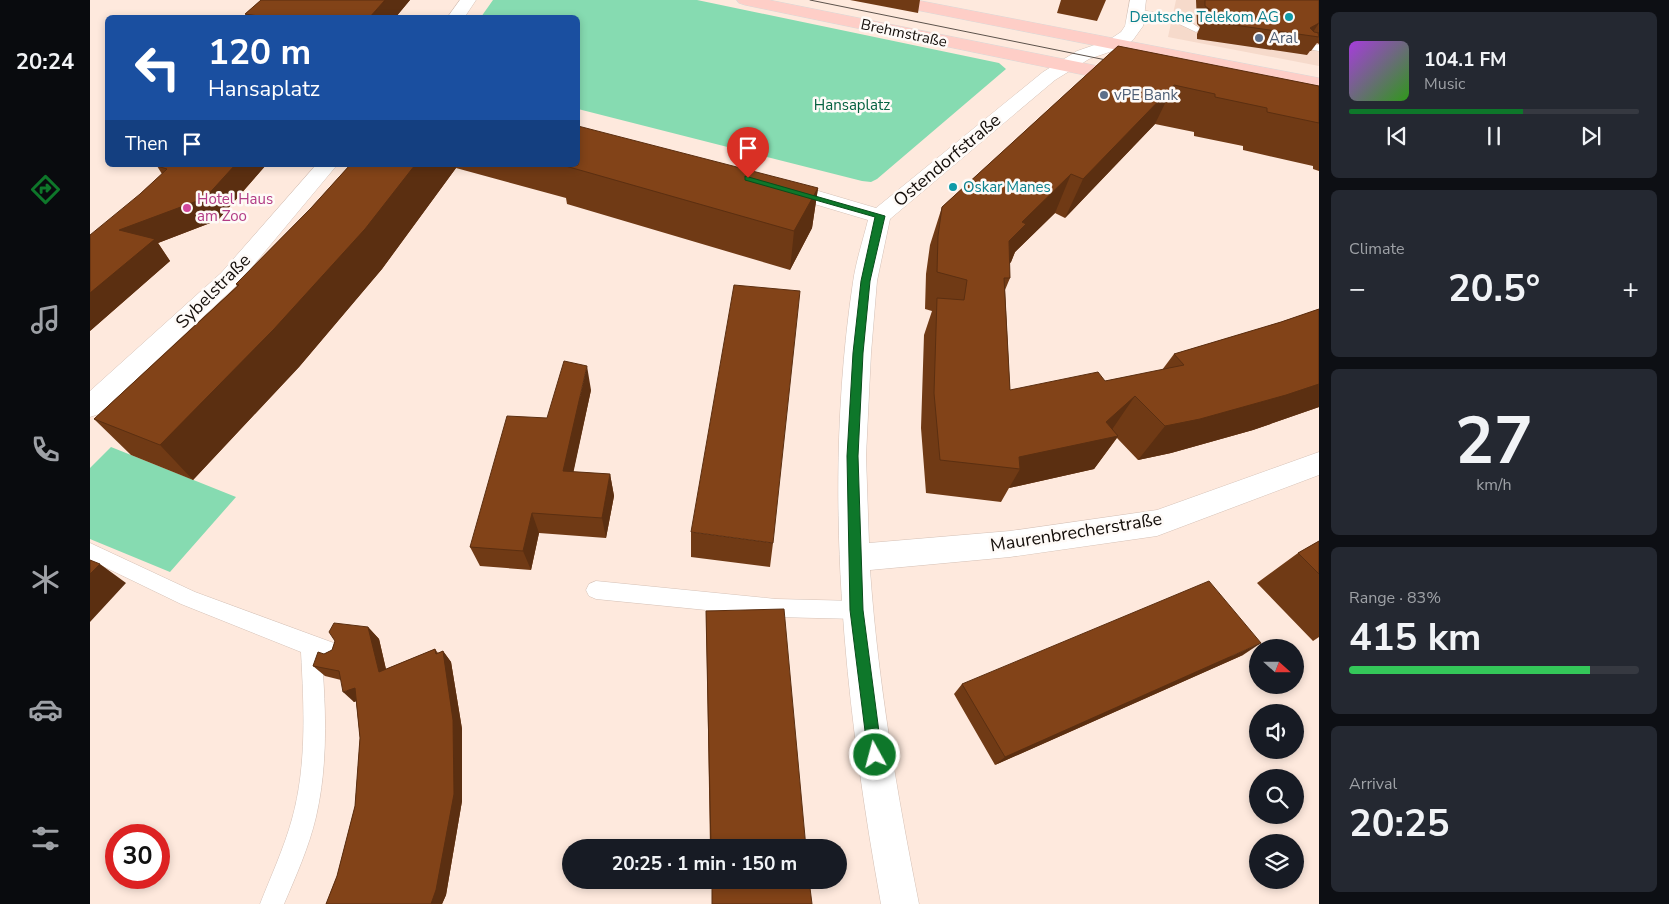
<!DOCTYPE html>
<html lang="en">
<head>
<meta charset="utf-8">
<style>
	:root { --surface:#171b24; --page:#242831; --text:#f1f3f6; --muted:#9ea1a6; --line:#363941; --accent:#0e772a }
	body { margin:0; font-family:"Nunito Sans",sans-serif; background:var(--page); color:var(--text); height:100vh; display:flex; flex-direction:column; font-size:19px; white-space:nowrap }
	* { box-sizing:border-box; margin:0 }
	p { font-size:16px; color:var(--muted) }
	.icon { flex:none; width:28px; height:28px; fill:none; stroke:currentColor; stroke-width:2; stroke-linecap:round; stroke-linejoin:round }
	.map { position:relative; flex:1; overflow:hidden }
	.details { display:flex; flex-direction:column; gap:12px; padding:12px; background:#0d0f14; width:350px }
	.details>* { flex:none }
	.guide { position:absolute; left:15px; top:15px; width:475px; height:152px; border-radius:8px; box-shadow:0 2px 8px #0003; background:#1a4fa0; color:#fff; overflow:hidden }
	.needle { width:32px; rotate:111deg }
	.controls { position:absolute; left:1159px; top:639px; display:grid; gap:10px }
	.controls a { display:grid; place-items:center; width:55px; height:55px; border-radius:50%; background:var(--surface); box-shadow:0 2px 8px #0003; font-size:25px }
	.speed { position:absolute; left:15px; top:824px; display:flex; gap:10px; font-size:25px; font-weight:700; text-align:center }
	.speed>* { display:grid; place-content:center; width:65px; height:65px; border-radius:50%; background:var(--surface); box-shadow:0 2px 8px #0003; line-height:1 }
	.speed .limit { border:8px solid #d22; background:#fff; color:#111 }
	.pin { position:absolute; display:grid; place-items:center; width:42px; height:42px; color:#fff; margin:-51px -21px; border-radius:50% 50% 50% 0; rotate:-45deg; box-shadow:0 0 5px #0007 }
	.pin .icon { rotate:45deg }
	.me { position:absolute; width:55px; margin:-28px; rotate:353deg; stroke-linejoin:round; filter:drop-shadow(0 0 4px #0008) }
	.turn { display:flex; align-items:center; gap:18px; height:105px; padding:0 20px; font-size:22px }
	.turn .icon { width:65px; height:65px; stroke-width:2.5 }
	.turn b { display:block; font-size:35px; line-height:42px }
	.then { display:flex; align-items:center; height:48px; padding:0 20px; background:#0003; gap:10px; font-size:19px }
	.big { font-size:38px; font-weight:700; line-height:1.1 }
	.details .widget { flex:1; display:flex; flex-direction:column; justify-content:center; gap:8px; min-width:0; padding:0 18px; border-radius:8px; background:var(--page) }
	.details .dial { align-items:center; gap:0 }
	.dial b { font-size:65px; line-height:1 }
	.song { display:flex; align-items:center; gap:15px }
	.cover { width:60px; height:60px; border-radius:8px; background:linear-gradient(135deg,hsl(280 70% 55%),hsl(110 70% 35%)) }
	.played { height:5px; border-radius:2px; background:linear-gradient(90deg,var(--accent) 60%,var(--line) 60%) }
	.keys { display:flex; justify-content:space-around; direction:ltr }
	.heat { display:flex; justify-content:space-between; align-items:center; font-size:28px; direction:ltr }
	.charge { height:8px; border-radius:4px; background:linear-gradient(90deg,#34c759 83%,var(--line) 0) }
	.trip { position:absolute; left:472px; top:839px; width:285px; height:50px; border-radius:25px; background:var(--surface); box-shadow:0 2px 8px #0003; font-weight:700; line-height:50px; text-align:center }
	main { display:flex; flex:1; min-height:0 }
	.tabs { display:flex; flex-direction:column; width:90px; justify-content:space-around; align-items:center; background:#090b0e; color:var(--muted) }
	.tabs .icon { width:35px; height:35px }
	.tabs .active { color:var(--accent) }
	.tabs b { font-size:22px; color:var(--text) }
	.map>svg:first-child { display:block }
	.built { fill:#f6dacb }
	.green { fill:#86dbb1 }
	.lines { fill:none; stroke-linecap:round; stroke-linejoin:round }
	.lane-casing { stroke:#d5c1b6; stroke-width:1 }
	.street-casing { stroke:#d5c1b6; stroke-width:1 }
	.primary-casing { stroke:#d9d8d8; stroke-width:1 }
	.lane { fill:#fff; fill-rule:evenodd }
	.street { fill:#fff; fill-rule:evenodd }
	.primary { fill:#fecec7; fill-rule:evenodd }
	.tram { stroke:#5c524b; stroke-width:1 }
	.wall { fill:#703a15 }
	.shaded-wall { fill:#5b2f11 }
	.building { fill:#824318; stroke:#5b2f11 }
	.route { fill:#0e772a; stroke:#094d1b }
	.culture-dot { fill:#0f9aa8; stroke:#fefaf7; stroke-width:2 }
	.service-dot { fill:#5c6f8a; stroke:#fefaf7; stroke-width:2 }
	.hotel-dot { fill:#d1479c; stroke:#fefaf7; stroke-width:2 }
	.labels { text-anchor:middle; dominant-baseline:central; stroke-width:5; stroke-linejoin:round; paint-order:stroke }
	.far-culture-label { font-size:15px; fill:#0d838f; stroke:#fefaf7; text-anchor:end }
	.far-street-label { font-size:15px; fill:#140e0a; stroke:#fefaf7 }
	.far-service-label { font-size:15px; fill:#4e5e75; stroke:#fefaf7; text-anchor:start }
	.far-park-label { font-size:15px; fill:#046140; stroke:#fefaf7 }
	.far-hotel-label { font-size:15px; fill:#b23c85; stroke:#fefaf7; text-anchor:start }
	.street-label { font-size:18px; fill:#140e0a; stroke:#fefaf7 }
</style>
</head>
<body>
<main>
<nav class="tabs">
<b>20:24</b>
<svg class="icon active" aria-label="directions" viewBox="0 0 24 24"><path d="M12 3l9 9-9 9-9-9zM9 14v-3h6M13 9l2 2-2 2"/></svg>
<svg class="icon" aria-label="music" viewBox="0 0 24 24"><path d="M9 18V5l10-2v13"/><circle cx="6" cy="18" r="3"/><circle cx="16" cy="16" r="3"/></svg>
<svg class="icon" aria-label="phone" viewBox="0 0 24 24"><path d="M5 4h4l2 5-3 2q2 4 5 5l2-3 5 2v4C11 20 4 13 5 4z"/></svg>
<svg class="icon" aria-label="climate" viewBox="0 0 24 24"><path d="M12 3v18M4 7l16 10M4 17L20 7"/></svg>
<svg class="icon" aria-label="car" viewBox="0 0 24 24"><path d="M5 17H2v-5l4-1 3-4h7l3 4 3 1v5h-3M9 17h6M6 11h13"/><circle cx="7" cy="17" r="2"/><circle cx="17" cy="17" r="2"/></svg>
<svg class="icon" aria-label="filters" viewBox="0 0 24 24"><path d="M4 7h16M4 17h16"/><circle cx="9" cy="7" r="2"/><circle cx="15" cy="17" r="2"/></svg>
</nav>
<div class="map">
<svg width="1229" height="904" viewBox="0 0 1229 904">
	<rect width="100%" height="100%" fill="#fee9dd"/>
	<!-- built -->
	<path class="built" d="M 1086,0 L 1229,0 L 1229,66 L 1078,37 Z"/>
	<!-- green -->
	<path class="green" d="M 403,0 L 607,0 L 909,63 L 916,69 L 787,179 L 781,182 L 772,181 L 488,109 L 488,18 L 391,17 Z
		M 21,447 L 146,497 L 80,572 L 0,539 L 0,468 Z"/>
	<g class="lines">
		<!-- lane casing -->
		<g class="lane-casing">
			<path id="lane" d="M 1046,9 L 1094,18 L 1111,29 L 1106,32 L 1087,23 L 1042,14 L 1041,12 Z
				M 1217,43 L 1229,45 L 1229,51 L 1213,48 L 1211,46 Z
				M 0,543 L 105,592 L 252,646 L 255,653 L 252,660 L 245,663 L 232,659 C 236,712 238,765 226,817 C 219,847 206,876 194,904 L 170,904 C 181,876 194,848 202,819 C 217,765 214,707 211,652 L 91,604 L 0,560 Z
				M 506,581 L 686,599 L 767,601 L 774,603 L 777,610 L 774,617 L 767,619 L 686,617 L 506,599 L 499,596 L 496,590 L 499,584 Z"/>
		</g>
		<!-- street casing -->
		<g class="street-casing">
			<path id="street" d="M 370,0 L 386,0 L 374,18 L 357,18 Z
				M 1040,0 L 1056,0 L 1053,26 L 1043,40 L 1031,48 L 999,59 L 965,80 L 800,219 L 787,281 L 781,353 L 776,456 L 779,543 L 920,531 L 1067,510 L 1229,452 L 1229,475 L 1067,536 L 920,557 L 780,570 C 788,682 807,794 829,904 L 791,904 C 754,699 732,489 763,282 C 766,261 773,240 778,220 L 684,192 L 680,187 L 684,182 L 691,180 L 786,208 L 953,72 L 987,51 L 1019,40 L 1031,32 L 1035,26 Z
				M 226,165 L 247,165 L 147,285 L 9,414 L 0,417 L 0,391 L 131,273 Z"/>
		</g>
		<!-- primary casing -->
		<g class="primary-casing">
			<path id="primary" d="M 647,0 L 679,0 L 1038,72 L 1045,74 L 1047,78 L 1045,82 L 1038,84 L 655,5 L 649,3 Z
				M 793,0 L 826,0 L 1229,78 L 1229,90 L 801,5 L 795,3 Z"/>
		</g>
		<!-- lane -->
		<use href="#lane" class="lane"/>
		<!-- street -->
		<use href="#street" class="street"/>
		<!-- primary -->
		<use href="#primary" class="primary"/>
		<!-- tram -->
		<path class="tram" d="M 720,0 L 1026,62"/>
	</g>
	<!-- wall -->
	<path class="wall" d="M 171,0 L 320,0 L 305,18 L 157,18 L 155,14 Z
		M 760,0 L 830,0 L 828,13 Z
		M 971,0 L 1016,0 L 1007,21 L 967,13 Z
		M 1106,0 L 1229,0 L 1229,44 L 1227,43 L 1221,51 L 1220,51 L 1217,55 L 1107,39 L 1107,34 L 1110,27 L 1107,24 Z
		M 1028,46 L 1229,86 L 1229,171 L 1223,169 L 1223,166 L 1153,150 L 1153,146 L 1104,136 L 1104,132 L 1065,124 L 975,218 L 965,213 L 925,252 L 921,262 L 919,264 L 920,278 L 915,290 L 920,390 L 1015,381 L 1072,370 L 1084,354 L 1191,322 L 1229,309 L 1229,407 L 1163,430 L 1081,453 L 1048,460 L 1027,438 L 1004,469 L 919,488 L 911,502 L 836,493 L 831,428 L 834,335 L 842,311 L 835,309 L 836,274 L 840,245 L 852,207 Z
		M 68,165 L 176,165 L 128,220 L 68,243 L 80,261 L 0,331 L 50,194 L 72,174 L 67,166 Z
		M 257,165 L 488,165 L 728,188 L 722,228 L 700,270 L 477,204 L 476,198 L 366,168 L 292,269 L 209,367 L 103,480 L 41,455 L 4,419 L 147,286 L 146,284 L 221,208 L 258,167 Z
		M 501,390 L 483,472 L 520,474 L 524,496 L 516,538 L 449,533 L 441,570 L 390,566 L 380,547 L 457,418 Z
		M 601,532 L 683,543 L 680,567 L 601,557 Z
		M 1229,541 L 1229,637 L 1223,641 L 1167,583 L 1208,553 Z
		M 616,611 L 716,848 L 620,848 Z
		M 278,627 L 289,639 L 296,669 L 345,649 L 348,653 L 353,651 L 361,662 L 372,729 L 372,801 L 356,895 L 352,904 L 236,904 L 247,876 L 265,806 L 270,738 L 266,701 L 264,702 L 251,680 L 235,676 L 223,666 L 234,654 L 242,650 L 245,641 Z
		M 1153,655 L 905,765 L 864,694 L 872,684 Z"/>
	<!-- shaded-wall -->
	<path class="shaded-wall" d="M 295,0 L 320,0 L 305,18 L 279,18 Z
		M 1229,23 L 1221,35 L 1220,28 Z
		M 1084,85 L 1065,124 L 975,218 L 993,179 Z
		M 145,165 L 176,165 L 128,220 L 68,243 L 80,261 L 0,331 L 0,293 L 29,230 Z
		M 325,165 L 365,165 L 366,168 L 292,269 L 209,367 L 103,480 L 70,445 Z
		M 981,174 L 965,213 L 925,252 L 921,262 L 904,279 L 919,241 L 932,222 Z
		M 728,188 L 722,228 L 700,270 L 704,231 Z
		M 497,366 L 501,390 L 479,493 L 473,471 Z
		M 1229,384 L 1229,407 L 1163,430 L 1081,453 L 1048,460 L 1075,426 Z
		M 1045,396 L 1021,431 L 1028,436 L 1004,469 L 919,488 L 930,469 L 929,457 Z
		M 520,474 L 524,496 L 516,538 L 512,518 Z
		M 442,513 L 449,533 L 441,570 L 433,551 Z
		M 10,564 L 36,583 L 0,622 L 0,574 Z
		M 278,627 L 289,639 L 299,683 L 289,672 Z
		M 1171,643 L 1153,655 L 905,765 L 915,757 Z
		M 353,651 L 361,662 L 372,729 L 372,801 L 356,895 L 352,904 L 341,904 Z
		M 265,688 L 276,698 L 264,702 L 253,692 Z"/>
	<!-- building -->
	<path class="building" d="M 171,0 L 295,0 L 279,18 L 182,18 L 155,14 Z
		M 1115,0 L 1229,0 L 1229,23 L 1220,28 L 1224,32 L 1229,33 L 1228,33 L 1229,37 L 1116,21 L 1116,16 L 1122,11 L 1115,6 Z
		M 1028,46 L 1229,86 L 1229,123 L 1177,112 L 1177,108 L 1125,97 L 1125,94 L 1084,85 L 993,179 L 981,174 L 932,222 L 936,224 L 919,241 L 920,278 L 914,278 L 920,390 L 1008,372 L 1015,381 L 1094,365 L 1084,354 L 1191,322 L 1229,309 L 1229,384 L 1196,395 L 1110,419 L 1075,426 L 1045,396 L 1016,422 L 1028,436 L 929,457 L 930,469 L 850,460 L 844,393 L 847,298 L 874,300 L 877,280 L 847,272 L 848,236 L 852,207 Z
		M 488,126 L 728,188 L 704,231 L 472,165 L 488,165 Z
		M 68,165 L 145,165 L 115,198 L 29,230 L 65,239 L 0,293 L 0,235 L 50,194 L 77,169 L 67,166 Z
		M 260,165 L 325,165 L 275,229 L 184,329 L 70,445 L 4,419 L 149,285 L 146,284 L 221,208 Z
		M 644,285 L 710,291 L 683,543 L 601,532 Z
		M 474,361 L 497,366 L 473,471 L 520,474 L 512,518 L 442,513 L 433,551 L 380,547 L 417,416 L 457,418 Z
		M 1229,541 L 1229,574 L 1208,553 Z
		M 0,560 L 10,564 L 0,574 Z
		M 1119,581 L 1171,643 L 915,757 L 872,684 Z
		M 694,609 L 716,848 L 621,848 L 616,611 Z
		M 244,623 L 278,627 L 289,672 L 345,649 L 346,654 L 353,651 L 363,720 L 364,794 L 346,890 L 341,904 L 236,904 L 247,876 L 265,806 L 270,738 L 265,688 L 253,692 L 249,671 L 223,666 L 228,652 L 234,654 L 242,650 L 245,641 L 239,632 Z
		M 622,880 L 719,880 L 722,904 L 622,904 Z"/>
	<!-- route -->
	<path class="route" d="M 655,176 L 795,216 L 780,281 L 773,353 L 768,456 L 773,610 L 792,755 L 790,760 L 785,762 L 780,760 L 778,755 L 760,610 L 757,456 L 763,353 L 771,281 L 785,217 L 655,180 Z"/>
	<!-- markers -->
	<g class="culture-dot">
		<circle cx="1199" cy="17" r="5"/>
		<circle cx="863" cy="187" r="5"/>
	</g>
	<g class="service-dot">
		<circle cx="1169" cy="38" r="5"/>
		<circle cx="1014" cy="95" r="5"/>
	</g>
	<circle class="hotel-dot" cx="97" cy="208" r="5"/>
	<g class="labels">
		<!-- far-culture labels -->
		<g class="far-culture-label">
			<text x="1189" y="17">Deutsche Telekom AG</text>
			<text x="873" y="187" text-anchor="start">Oskar Manes</text>
		</g>
		<!-- far-street labels -->
		<g class="far-street-label">
			<text transform="translate(814 33) rotate(12)">Brehmstraße</text>
		</g>
		<!-- far-service labels -->
		<g class="far-service-label">
			<text x="1179" y="38">Aral</text>
			<text x="1024" y="95">vPE Bank</text>
		</g>
		<!-- far-park labels -->
		<g class="far-park-label">
			<text x="762" y="105">Hansaplatz</text>
		</g>
		<!-- far-hotel labels -->
		<g class="far-hotel-label">
			<text x="107" y="199">Hotel Haus<tspan x="107" dy="17">am Zoo</tspan></text>
		</g>
		<!-- street labels -->
		<g class="street-label">
			<text transform="translate(857 160) rotate(-40)">Ostendorfstraße</text>
			<text transform="translate(123 291) rotate(-45)">Sybelstraße</text>
			<text transform="translate(986 532) rotate(-9)">Maurenbrecherstraße</text>
		</g>
	</g>
</svg>
<div class="controls">
<a><svg class="needle" viewBox="-14 -14 28 28"><path d="M0-13l5 13h-10z" fill="#e53935"/><path d="M0 13l5-13h-10z" fill="#9ea1a6"/></svg></a>
<a><svg class="icon" aria-label="sound" viewBox="0 0 24 24"><path d="M4 9h4l5-4v14l-5-4H4zM17 9q2 3 0 6"/></svg></a>
<a><svg class="icon" aria-label="search" viewBox="0 0 24 24"><circle cx="10" cy="10" r="6"/><path d="M15 15l6 6"/></svg></a>
<a><svg class="icon" aria-label="layers" viewBox="0 0 24 24"><path d="M12 4l9 5-9 5-9-5zM3 14l9 5 9-5"/></svg></a>
</div>
<div class="speed"><div class="limit">30</div></div>
<div class="pin" style="left:658px;top:178px;background:#d93025"><svg class="icon" aria-label="arrive" viewBox="0 0 24 24"><path d="M6 21V4h12l-3 4 3 4H6"/></svg></div>
<svg class="me" style="left:785px;top:755px" viewBox="-20 -20 40 40"><circle r="17" fill="#0e772a" stroke="#fff" stroke-width="3"/><path d="M0-11L8 9 0 5-8 9z" fill="#fff"/></svg>
<div class="trip">20:25 · 1 min · 150 m</div>
<div class="guide">
<div class="turn"><svg class="icon" aria-label="left" viewBox="0 0 24 24"><path d="M17 20v-9H6M10 6l-5 5 5 5"/></svg><div><b>120 m</b>Hansaplatz</div></div>
<div class="then">Then<svg class="icon" aria-label="arrive" viewBox="0 0 24 24"><path d="M6 21V4h12l-3 4 3 4H6"/></svg></div>
</div>
</div>
<section class="details">
<div class="widget">
<div class="song"><i class="cover"></i><div><b>104.1 FM</b><p>Music</p></div></div>
<div class="played"></div>
<div class="keys"><svg class="icon" aria-label="previous" viewBox="0 0 24 24"><path d="M18 5L8 12l10 7zM5 5v14"/></svg><svg class="icon" aria-label="pause" viewBox="0 0 24 24"><path d="M8 5v14M16 5v14"/></svg><svg class="icon" aria-label="next" viewBox="0 0 24 24"><path d="M6 5l10 7-10 7zM19 5v14"/></svg></div>
</div>
<div class="widget"><p>Climate</p>
<div class="heat"><a>−</a><b class="big">20.5°</b><a>+</a></div>
</div>
<div class="widget dial"><b>27</b><p>km/h</p></div>
<div class="widget"><p>Range · 83%</p><b class="big">415 km</b><div class="charge"></div></div>
<div class="widget"><p>Arrival</p><b class="big">20:25</b></div>
</section>
</main>
</body>
</html>
